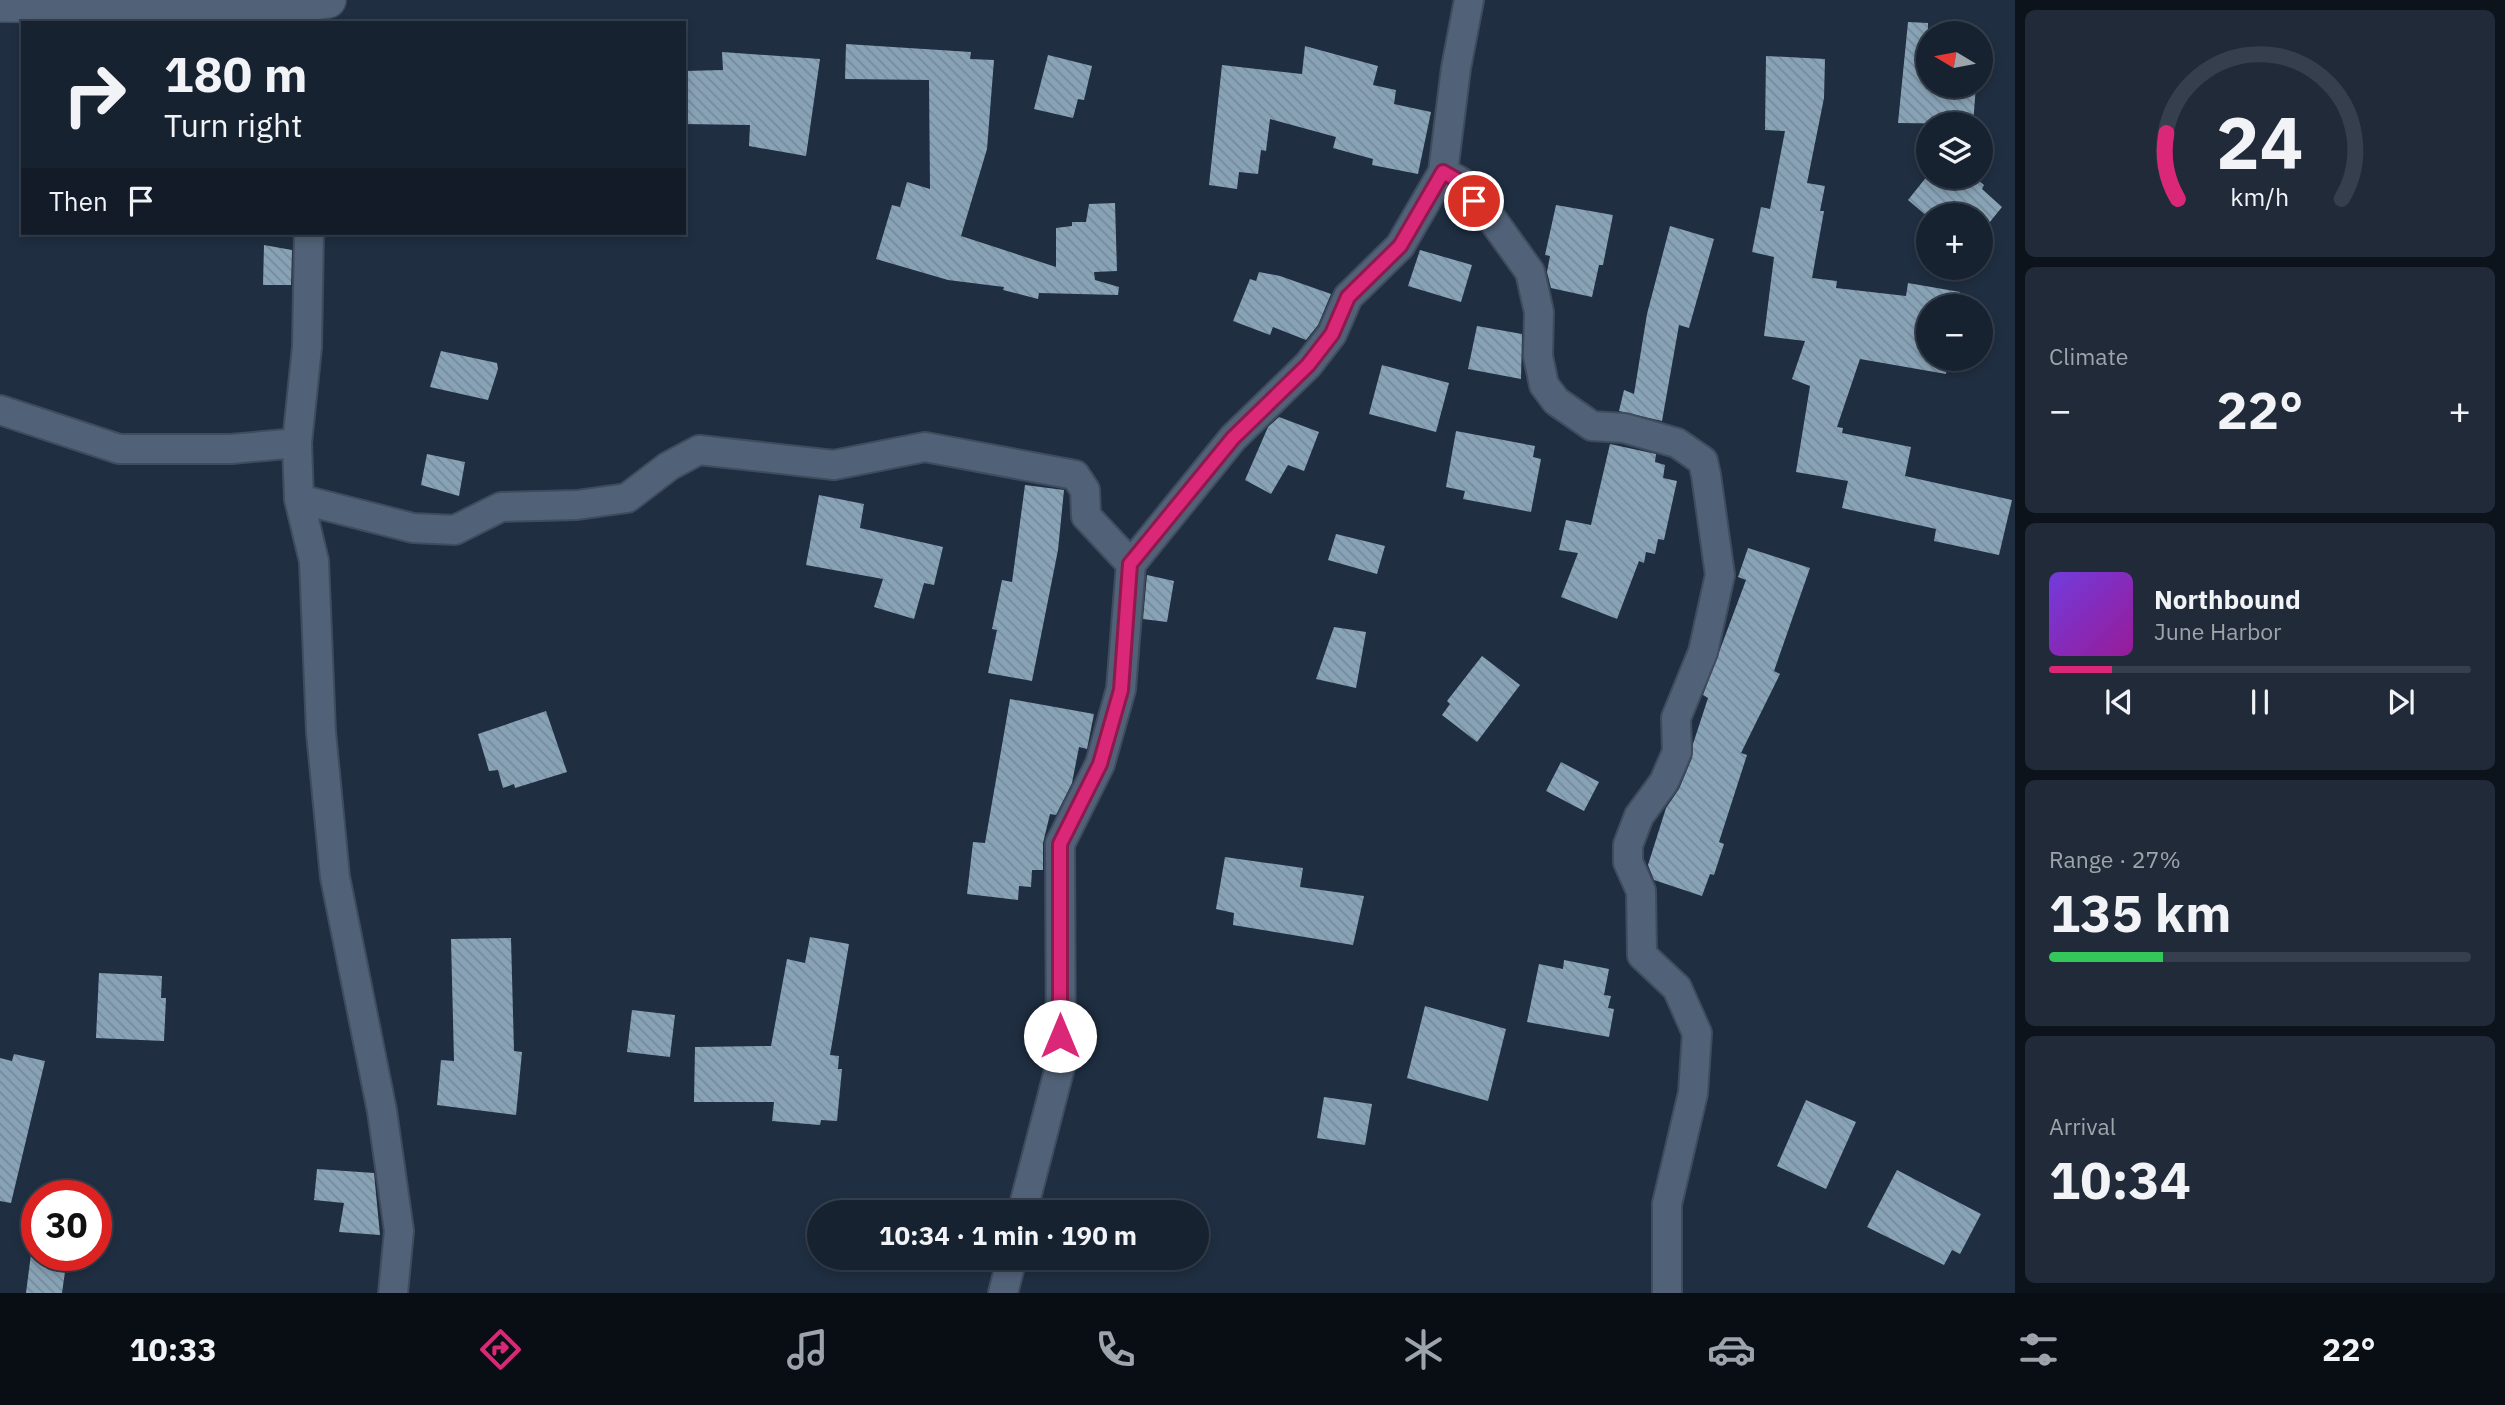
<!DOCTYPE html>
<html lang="en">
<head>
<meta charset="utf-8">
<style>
	:root { --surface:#172231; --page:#202a39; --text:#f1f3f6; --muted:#9ea4ab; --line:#363f4d; --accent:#db2777 }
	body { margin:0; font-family:"IBM Plex Sans",sans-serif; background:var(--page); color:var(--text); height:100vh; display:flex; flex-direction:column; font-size:26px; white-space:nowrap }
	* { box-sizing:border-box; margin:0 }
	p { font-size:23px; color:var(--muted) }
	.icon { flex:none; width:38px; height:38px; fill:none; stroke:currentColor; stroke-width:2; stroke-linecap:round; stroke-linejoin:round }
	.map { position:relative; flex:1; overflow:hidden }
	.sheet { display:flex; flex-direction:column; gap:10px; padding:10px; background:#0d131b; width:490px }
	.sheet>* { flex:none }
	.banner { position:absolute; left:21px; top:21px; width:665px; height:214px; border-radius:0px; box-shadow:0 4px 10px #0003,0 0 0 2px var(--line); background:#172231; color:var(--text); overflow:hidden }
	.needle { width:46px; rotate:280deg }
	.tools { position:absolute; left:1916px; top:21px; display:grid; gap:14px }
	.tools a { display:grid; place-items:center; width:77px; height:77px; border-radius:50%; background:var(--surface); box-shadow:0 4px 10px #0003,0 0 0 2px var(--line); font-size:35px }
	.speed { position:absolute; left:21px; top:1180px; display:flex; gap:14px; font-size:35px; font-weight:700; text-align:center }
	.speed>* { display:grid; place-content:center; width:91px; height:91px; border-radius:50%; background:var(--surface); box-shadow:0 4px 10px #0003,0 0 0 2px var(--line); line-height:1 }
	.speed .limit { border:10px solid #d22; background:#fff; color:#111 }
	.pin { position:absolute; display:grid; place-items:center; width:60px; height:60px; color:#fff; margin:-30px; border:4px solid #fff; border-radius:50%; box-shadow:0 2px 7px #0007 }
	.me { position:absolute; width:77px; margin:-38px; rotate:0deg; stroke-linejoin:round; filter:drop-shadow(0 0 5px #0008) }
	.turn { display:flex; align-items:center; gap:24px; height:147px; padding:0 28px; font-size:32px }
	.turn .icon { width:91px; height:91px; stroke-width:2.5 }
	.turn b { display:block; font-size:49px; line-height:60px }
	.then { display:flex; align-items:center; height:66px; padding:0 28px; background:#0003; gap:14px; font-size:26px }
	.big { font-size:52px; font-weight:700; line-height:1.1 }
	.sheet .card { flex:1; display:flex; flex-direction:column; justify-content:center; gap:10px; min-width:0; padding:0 24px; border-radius:10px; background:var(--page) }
	.sheet .dial { align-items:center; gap:0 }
	.dial svg { height:182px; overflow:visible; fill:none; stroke:var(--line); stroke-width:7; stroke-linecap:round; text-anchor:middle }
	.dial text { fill:var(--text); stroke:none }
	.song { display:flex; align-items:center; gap:21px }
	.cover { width:84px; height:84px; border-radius:10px; background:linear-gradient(135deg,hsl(260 70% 55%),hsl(300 70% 35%)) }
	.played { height:7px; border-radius:4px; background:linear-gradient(90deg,var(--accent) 15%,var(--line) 15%) }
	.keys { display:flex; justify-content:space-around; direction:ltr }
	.heat { display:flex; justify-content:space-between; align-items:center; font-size:38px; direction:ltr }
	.charge { height:10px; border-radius:5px; background:linear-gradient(90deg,#34c759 27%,var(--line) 0) }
	.trip { position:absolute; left:807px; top:1200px; width:402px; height:70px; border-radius:35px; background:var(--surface); box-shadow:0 4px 10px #0003,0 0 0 2px var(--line); font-weight:700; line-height:70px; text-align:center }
	.dock { display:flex; height:112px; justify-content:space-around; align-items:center; background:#090e14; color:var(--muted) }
	.dock .icon { width:49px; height:49px }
	.dock .on { color:var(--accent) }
	.dock b { font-size:32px; color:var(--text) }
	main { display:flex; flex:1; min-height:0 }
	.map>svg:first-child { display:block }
	.building { fill:url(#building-back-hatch) }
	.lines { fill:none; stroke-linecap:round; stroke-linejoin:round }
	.minor-casing { stroke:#3f4c5d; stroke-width:32 }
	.tertiary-casing { stroke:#3f4c5d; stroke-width:38 }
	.minor { stroke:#516177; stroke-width:28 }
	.tertiary { stroke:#516177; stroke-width:35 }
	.route-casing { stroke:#8e194d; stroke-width:18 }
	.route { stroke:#db2777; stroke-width:12 }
</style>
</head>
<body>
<main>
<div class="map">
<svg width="2015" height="1293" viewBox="0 0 2015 1293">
	<defs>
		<pattern id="building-back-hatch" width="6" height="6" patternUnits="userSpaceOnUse" patternTransform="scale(1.75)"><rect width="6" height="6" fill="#88a3b6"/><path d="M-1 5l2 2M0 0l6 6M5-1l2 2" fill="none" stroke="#768a9a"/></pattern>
	</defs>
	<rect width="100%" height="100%" fill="#1f2e41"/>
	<!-- building -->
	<path class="building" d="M 1908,22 L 1928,23 L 1928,86 L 1976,86 L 1973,124 L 1898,123 Z
		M 846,44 L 971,52 L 970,59 L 994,60 L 987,149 L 961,236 L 1056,267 L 1056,228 L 1072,226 L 1072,222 L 1086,222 L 1089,204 L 1115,203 L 1117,271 L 1094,272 L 1095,280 L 1119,287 L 1118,295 L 1039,293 L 1038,299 L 1003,290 L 1004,287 L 948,280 L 876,259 L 892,205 L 900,207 L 907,182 L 930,189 L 929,80 L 845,79 Z
		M 1305,46 L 1378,66 L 1373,85 L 1396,90 L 1394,104 L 1431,112 L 1418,174 L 1372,165 L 1373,159 L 1333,148 L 1336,137 L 1270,119 L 1266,151 L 1261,150 L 1258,174 L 1239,172 L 1237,189 L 1209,185 L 1222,65 L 1302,74 Z
		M 722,52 L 820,59 L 806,156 L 749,146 L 750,125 L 684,124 L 684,71 L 723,70 Z
		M 1048,55 L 1092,66 L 1084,100 L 1078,99 L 1073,118 L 1034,109 Z
		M 1766,56 L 1825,59 L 1824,98 L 1807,183 L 1825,186 L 1820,211 L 1824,211 L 1812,278 L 1837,281 L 1836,288 L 1906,296 L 1908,283 L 1960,292 L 1957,306 L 1928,306 L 1928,359 L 1948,359 L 1946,374 L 1860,359 L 1837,427 L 1843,428 L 1842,433 L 1911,447 L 1905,476 L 2012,500 L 1999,555 L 1934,541 L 1936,529 L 1842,508 L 1848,481 L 1796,472 L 1810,386 L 1792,379 L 1805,341 L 1764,336 L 1774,257 L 1752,252 L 1761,207 L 1770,209 L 1785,131 L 1765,130 Z
		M 1928,175 L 1974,177 L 1984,185 L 1982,189 L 2002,207 L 1981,233 L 1981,215 L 1928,217 L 1908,200 Z
		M 1556,205 L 1613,215 L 1603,265 L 1599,265 L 1592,297 L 1551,288 L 1547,272 L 1550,256 L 1545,255 Z
		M 1670,226 L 1714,239 L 1689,328 L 1679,325 L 1662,421 L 1619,411 L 1624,390 L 1634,394 L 1647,314 Z
		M 264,245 L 292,250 L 291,285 L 263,285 Z
		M 1420,250 L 1472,265 L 1461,302 L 1408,286 Z
		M 1259,272 L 1280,276 L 1331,294 L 1318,325 L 1306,340 L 1273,327 L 1270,335 L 1233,321 L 1250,279 L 1256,281 Z
		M 1477,326 L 1522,334 L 1521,379 L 1468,369 Z
		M 441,351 L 497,363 L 498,369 L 488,400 L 430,387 Z
		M 1382,365 L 1449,383 L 1436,432 L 1369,414 Z
		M 1279,417 L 1319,432 L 1304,471 L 1288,465 L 1271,494 L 1245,480 L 1268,427 Z
		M 1456,431 L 1535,446 L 1533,457 L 1541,459 L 1531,512 L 1463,499 L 1465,491 L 1446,487 Z
		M 1610,444 L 1656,454 L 1655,462 L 1665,465 L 1663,478 L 1677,481 L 1664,540 L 1658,539 L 1655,554 L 1646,552 L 1644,563 L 1639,561 L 1617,619 L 1561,597 L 1578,553 L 1559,550 L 1566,520 L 1591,525 Z
		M 427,454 L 465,462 L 459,496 L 421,485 Z
		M 1025,485 L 1064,490 L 1058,550 L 1032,681 L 988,673 L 997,630 L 992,629 L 1002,580 L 1012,582 Z
		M 819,495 L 864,504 L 860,528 L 943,547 L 934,585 L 924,583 L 914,619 L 874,607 L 883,579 L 806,565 Z
		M 1336,534 L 1385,546 L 1377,574 L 1328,560 Z
		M 1748,548 L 1810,568 L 1774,671 L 1780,674 L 1741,753 L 1747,755 L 1719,842 L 1724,844 L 1714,875 L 1710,874 L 1702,896 L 1654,880 L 1648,865 L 1666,808 L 1679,789 L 1692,758 L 1693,744 L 1708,698 L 1703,695 L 1746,580 L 1738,577 Z
		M 1147,575 L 1174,581 L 1167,622 L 1143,619 Z
		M 1334,627 L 1366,632 L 1356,688 L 1316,679 Z
		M 1482,656 L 1520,685 L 1477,742 L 1442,715 L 1450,704 L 1447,701 Z
		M 1010,699 L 1094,714 L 1087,749 L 1079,747 L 1072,783 L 1056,815 L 1050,814 L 1043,843 L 1043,870 L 1032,870 L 1031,887 L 1019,886 L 1018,900 L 967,894 L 973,842 L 985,843 Z
		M 546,711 L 567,772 L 515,788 L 514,784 L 503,788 L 498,770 L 489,771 L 478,734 Z
		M 1561,762 L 1599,782 L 1584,811 L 1546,791 Z
		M 1225,857 L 1303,868 L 1300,887 L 1364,896 L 1353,945 L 1233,925 L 1234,913 L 1216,909 Z
		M 810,937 L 849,944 L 830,1055 L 839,1056 L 838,1069 L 842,1069 L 837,1121 L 821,1120 L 820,1125 L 772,1121 L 774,1102 L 694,1102 L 695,1047 L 771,1046 L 787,959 L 805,963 Z
		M 511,938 L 514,1051 L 522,1052 L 516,1115 L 437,1105 L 441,1060 L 454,1061 L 451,939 Z
		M 1564,960 L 1609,969 L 1604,995 L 1611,996 L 1608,1008 L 1614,1009 L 1609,1037 L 1527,1022 L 1539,964 L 1563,969 Z
		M 99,973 L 162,976 L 161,998 L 166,998 L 164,1041 L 96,1038 Z
		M 1425,1006 L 1506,1029 L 1488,1101 L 1407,1078 Z
		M 632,1010 L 675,1015 L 670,1057 L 627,1052 Z
		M 14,1054 L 45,1061 L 11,1203 L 0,1201 L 0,1058 L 12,1061 Z
		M 1324,1097 L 1372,1104 L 1365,1145 L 1317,1138 Z
		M 1806,1100 L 1856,1122 L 1826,1189 L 1777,1166 Z
		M 317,1169 L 374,1173 L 380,1235 L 339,1232 L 344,1203 L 314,1200 Z
		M 1897,1170 L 1981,1214 L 1960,1254 L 1952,1250 L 1944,1265 L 1867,1227 Z
		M 31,1254 L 67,1258 L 62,1293 L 26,1293 Z"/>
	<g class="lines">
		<!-- minor casing -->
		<g class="minor-casing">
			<path id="minor" d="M 1443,172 L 1466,185 L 1474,201 L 1492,219 L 1530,272 L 1539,312 L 1538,356 L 1544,385 L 1556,401 L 1592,426 L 1624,428 L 1677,443 L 1703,461 L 1706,475 L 1720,575 L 1703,652 L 1676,718 L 1677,752 L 1664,782 L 1639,816 L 1628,845 L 1628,862 L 1641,891 L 1642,955 L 1677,988 L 1697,1033 L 1693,1093 L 1667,1204 L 1667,1293
				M 309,233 L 307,347 L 297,443 L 299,499 L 314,561 L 321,732 L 335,877 L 382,1111 L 399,1231 L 393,1293
				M 0,410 L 119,449 L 231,449 L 297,443
				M 299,499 L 413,528 L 455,530 L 501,507 L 577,505 L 627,498 L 669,466 L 699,450 L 834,465 L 925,447 L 1075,475 L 1085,490 L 1086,516 L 1131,564 L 1121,689 L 1100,764 L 1060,844 L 1061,1063 L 1022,1213
				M 1131,564 L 1233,438 L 1308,365 L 1332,334 L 1348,297 L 1400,246 L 1443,172 L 1456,68 L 1469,0
				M 1003,1293 L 1012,1258"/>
		</g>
		<!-- tertiary casing -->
		<g class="tertiary-casing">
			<path id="tertiary" d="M 0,4 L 282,7 L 328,0"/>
		</g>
		<!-- minor -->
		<use href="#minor" class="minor"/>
		<!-- tertiary -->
		<use href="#tertiary" class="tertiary"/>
	</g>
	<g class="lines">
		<!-- route casing -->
		<g class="route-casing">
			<path id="route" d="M 1060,1036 L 1060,844 L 1100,764 L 1121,690 L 1130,564 L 1233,438 L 1308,365 L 1332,334 L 1348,297 L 1400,246 L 1443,172 L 1466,185 L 1474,201"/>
		</g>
		<!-- route -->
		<use href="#route" class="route"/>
	</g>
</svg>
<div class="tools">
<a><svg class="needle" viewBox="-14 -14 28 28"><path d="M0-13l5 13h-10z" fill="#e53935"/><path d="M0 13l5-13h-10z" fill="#9ea4ab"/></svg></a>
<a><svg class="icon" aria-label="layers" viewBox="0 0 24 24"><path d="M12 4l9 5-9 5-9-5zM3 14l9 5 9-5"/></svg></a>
<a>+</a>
<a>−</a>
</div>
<div class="speed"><div class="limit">30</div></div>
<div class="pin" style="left:1474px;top:201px;background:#d93025"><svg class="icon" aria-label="arrive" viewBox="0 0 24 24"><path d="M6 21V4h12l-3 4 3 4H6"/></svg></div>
<svg class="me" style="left:1060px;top:1036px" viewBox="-20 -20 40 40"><circle r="19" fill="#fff"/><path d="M0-13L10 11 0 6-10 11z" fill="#db2777"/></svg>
<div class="trip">10:34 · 1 min · 190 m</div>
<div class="banner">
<div class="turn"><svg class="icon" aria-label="right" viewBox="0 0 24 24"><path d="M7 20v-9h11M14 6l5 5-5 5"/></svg><div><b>180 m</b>Turn right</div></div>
<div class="then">Then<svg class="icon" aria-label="arrive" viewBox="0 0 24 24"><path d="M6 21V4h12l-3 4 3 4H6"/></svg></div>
</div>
</div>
<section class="sheet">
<div class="card dial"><svg viewBox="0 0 100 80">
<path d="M14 69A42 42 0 1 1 86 69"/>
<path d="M14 69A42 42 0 0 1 9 40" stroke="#db2777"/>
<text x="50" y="56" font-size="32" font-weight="700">24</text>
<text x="50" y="72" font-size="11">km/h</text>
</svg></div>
<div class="card"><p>Climate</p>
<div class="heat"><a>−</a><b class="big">22°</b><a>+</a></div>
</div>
<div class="card">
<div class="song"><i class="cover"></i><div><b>Northbound</b><p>June Harbor</p></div></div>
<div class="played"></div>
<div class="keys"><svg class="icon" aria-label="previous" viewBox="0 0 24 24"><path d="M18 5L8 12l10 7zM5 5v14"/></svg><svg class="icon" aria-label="pause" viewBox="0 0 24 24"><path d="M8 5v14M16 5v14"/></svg><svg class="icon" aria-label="next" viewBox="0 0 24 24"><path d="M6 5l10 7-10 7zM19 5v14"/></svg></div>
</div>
<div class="card"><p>Range · 27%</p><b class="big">135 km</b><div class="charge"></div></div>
<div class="card"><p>Arrival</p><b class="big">10:34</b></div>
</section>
</main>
<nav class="dock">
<b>10:33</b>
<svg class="icon on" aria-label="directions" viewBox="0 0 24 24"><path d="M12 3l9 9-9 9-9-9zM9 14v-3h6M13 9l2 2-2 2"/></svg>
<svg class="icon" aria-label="music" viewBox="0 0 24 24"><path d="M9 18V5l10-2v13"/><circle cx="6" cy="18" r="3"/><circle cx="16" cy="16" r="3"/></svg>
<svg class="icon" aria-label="phone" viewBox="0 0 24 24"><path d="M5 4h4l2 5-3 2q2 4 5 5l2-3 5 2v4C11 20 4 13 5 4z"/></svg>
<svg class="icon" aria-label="climate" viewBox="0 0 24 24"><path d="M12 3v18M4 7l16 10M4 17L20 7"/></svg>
<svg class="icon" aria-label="car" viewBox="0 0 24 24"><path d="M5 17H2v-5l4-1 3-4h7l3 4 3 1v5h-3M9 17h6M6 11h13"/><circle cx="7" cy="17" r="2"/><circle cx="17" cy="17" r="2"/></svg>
<svg class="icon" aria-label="filters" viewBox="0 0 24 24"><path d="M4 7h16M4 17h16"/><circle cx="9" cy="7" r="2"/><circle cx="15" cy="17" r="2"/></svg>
<b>22°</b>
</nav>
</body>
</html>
